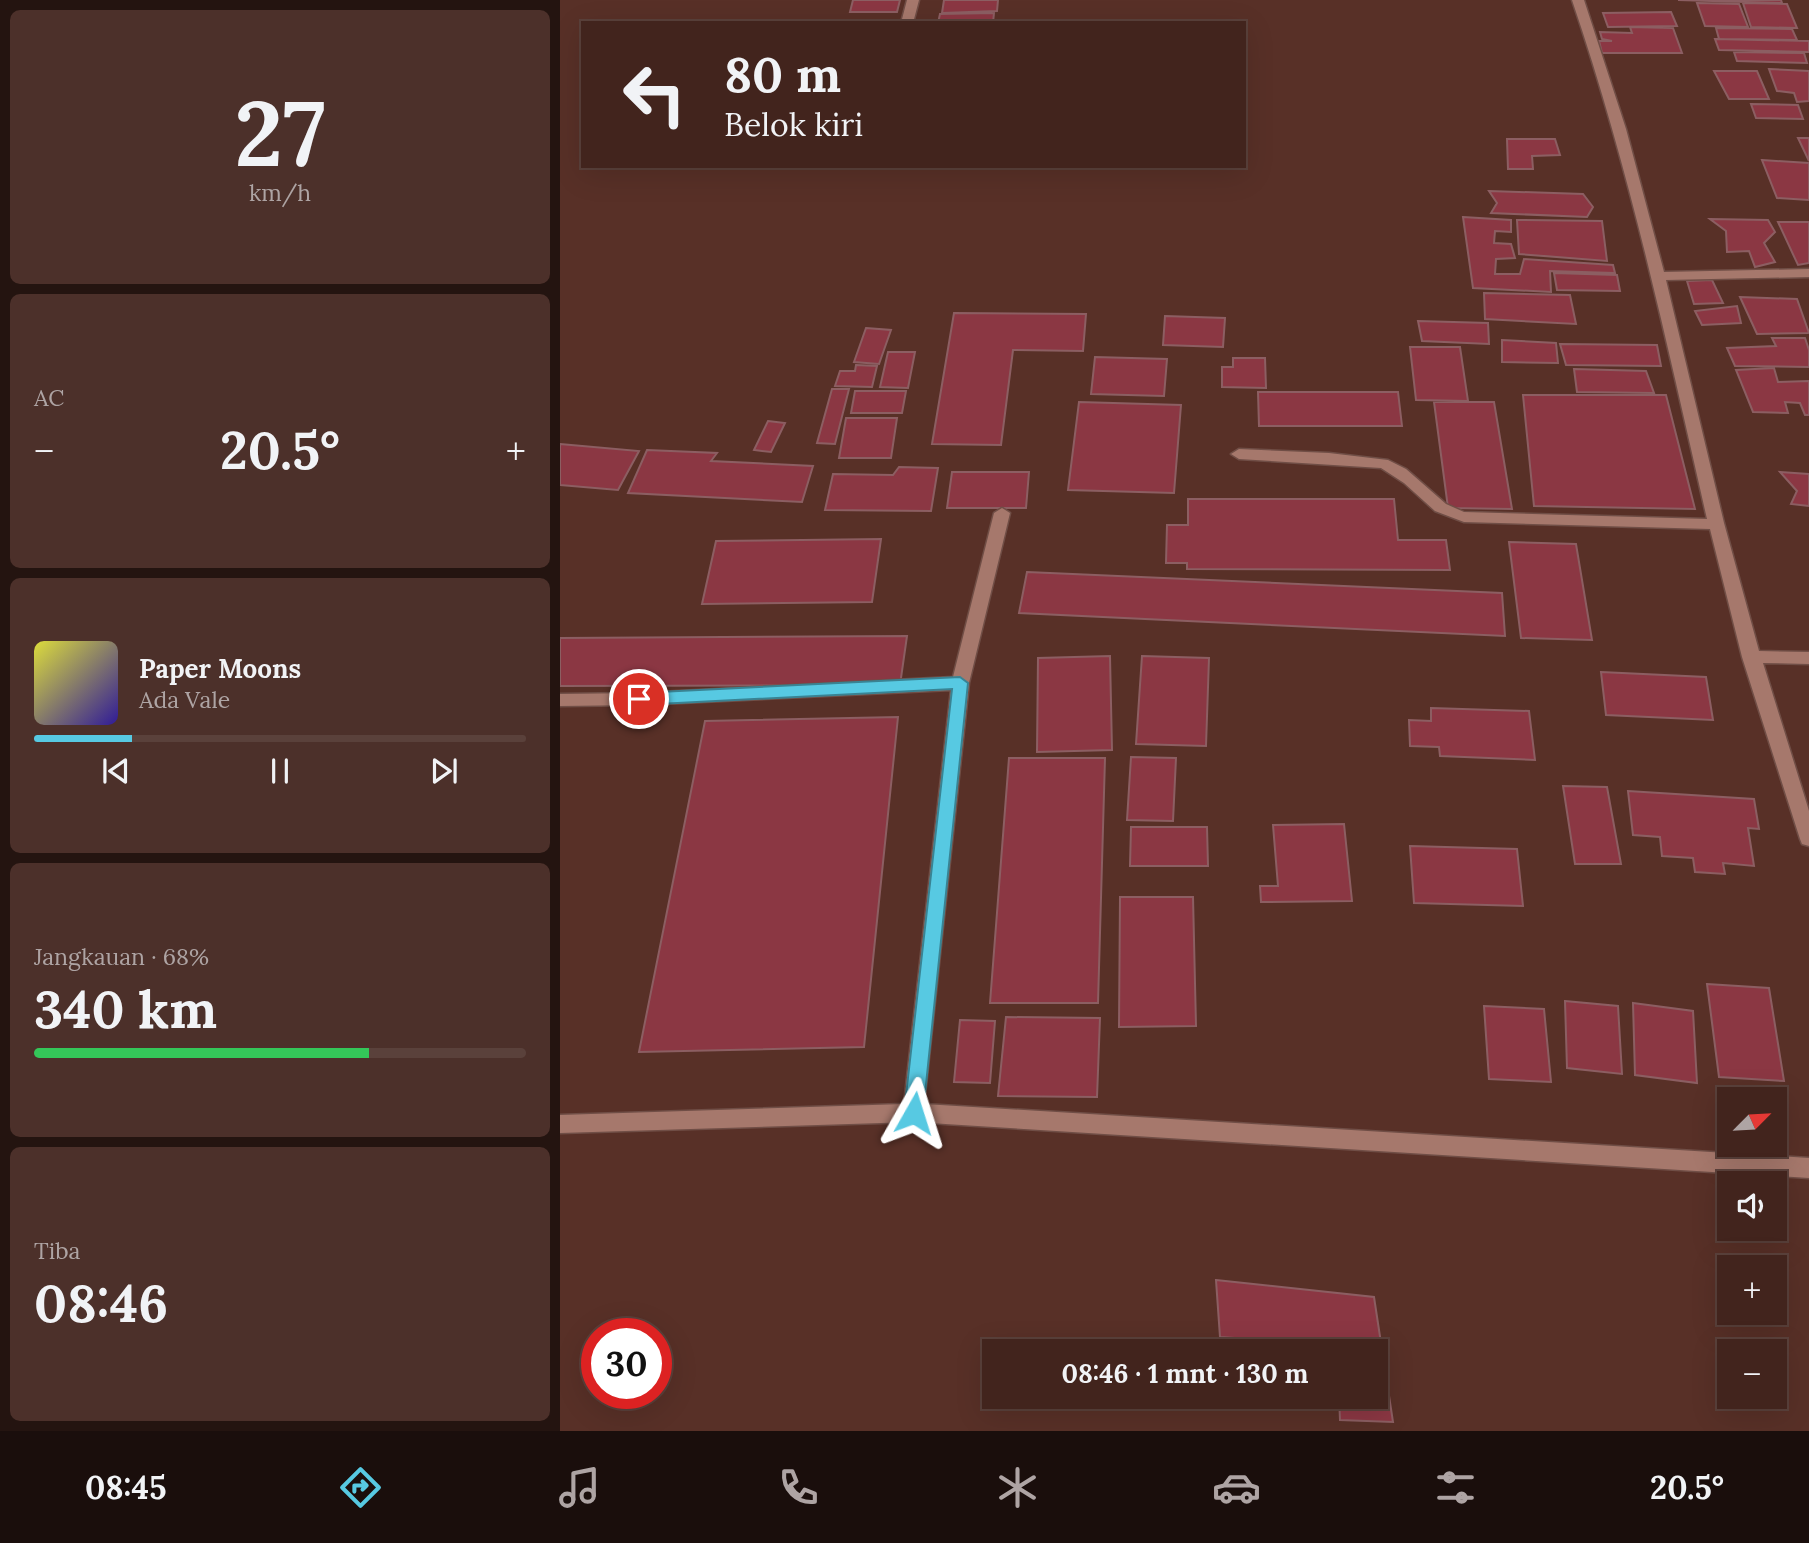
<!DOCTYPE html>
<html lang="id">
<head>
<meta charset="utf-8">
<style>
	:root { --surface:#42241d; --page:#4c302a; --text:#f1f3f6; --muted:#aea4a4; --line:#5a413b; --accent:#57c9e2 }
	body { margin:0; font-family:Lora,serif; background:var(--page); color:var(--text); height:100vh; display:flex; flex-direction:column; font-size:26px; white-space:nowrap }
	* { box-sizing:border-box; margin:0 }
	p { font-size:23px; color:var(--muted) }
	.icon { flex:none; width:38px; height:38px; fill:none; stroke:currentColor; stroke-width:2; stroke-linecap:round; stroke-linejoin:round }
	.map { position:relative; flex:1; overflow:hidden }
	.drawer { display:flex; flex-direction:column; gap:10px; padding:10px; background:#241410; width:560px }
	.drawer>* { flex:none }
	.hud { position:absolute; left:21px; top:21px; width:665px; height:147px; border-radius:0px; box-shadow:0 7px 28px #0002,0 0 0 2px var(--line); background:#42241d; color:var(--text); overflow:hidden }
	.needle { width:46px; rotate:66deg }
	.tools { position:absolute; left:1157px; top:1087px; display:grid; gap:14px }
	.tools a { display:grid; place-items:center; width:70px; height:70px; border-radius:0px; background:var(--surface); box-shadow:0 7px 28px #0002,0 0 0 2px var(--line); font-size:35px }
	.speed { position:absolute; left:21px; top:1318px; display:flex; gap:14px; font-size:35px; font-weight:700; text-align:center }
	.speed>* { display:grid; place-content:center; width:91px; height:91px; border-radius:50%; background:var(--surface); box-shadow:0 7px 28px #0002,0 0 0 2px var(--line); line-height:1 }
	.speed .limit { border:10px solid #d22; background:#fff; color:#111 }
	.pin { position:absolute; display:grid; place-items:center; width:60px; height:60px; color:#fff; margin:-30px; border:4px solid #fff; border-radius:50%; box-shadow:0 2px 7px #0007 }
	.me { position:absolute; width:77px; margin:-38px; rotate:6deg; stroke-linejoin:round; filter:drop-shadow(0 0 5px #0008) }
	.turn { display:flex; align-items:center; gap:24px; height:147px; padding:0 28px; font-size:32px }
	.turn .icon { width:91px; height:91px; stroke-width:2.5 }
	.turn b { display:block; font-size:49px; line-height:60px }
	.big { font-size:52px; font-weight:700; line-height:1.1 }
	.drawer .tile { flex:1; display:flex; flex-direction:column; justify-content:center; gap:10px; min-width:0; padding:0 24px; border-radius:10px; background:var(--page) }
	.drawer .dial { align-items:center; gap:0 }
	.dial b { font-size:91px; line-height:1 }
	.song { display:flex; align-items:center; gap:21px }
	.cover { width:84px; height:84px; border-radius:10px; background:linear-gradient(135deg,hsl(60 70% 55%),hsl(250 70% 35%)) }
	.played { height:7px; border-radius:4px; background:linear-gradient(90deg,var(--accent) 20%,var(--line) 20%) }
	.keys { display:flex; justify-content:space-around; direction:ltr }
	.heat { display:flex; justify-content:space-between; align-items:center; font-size:38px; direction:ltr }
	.charge { height:10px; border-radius:5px; background:linear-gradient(90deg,#34c759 68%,var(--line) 0) }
	.trip { position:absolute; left:422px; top:1339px; width:406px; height:70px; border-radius:0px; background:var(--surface); box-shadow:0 7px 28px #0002,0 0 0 2px var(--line); font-weight:700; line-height:70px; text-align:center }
	.dock { display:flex; height:112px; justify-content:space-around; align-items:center; background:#1a0e0c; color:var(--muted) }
	.dock .icon { width:49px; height:49px }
	.dock .active { color:var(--accent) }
	.dock b { font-size:32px; color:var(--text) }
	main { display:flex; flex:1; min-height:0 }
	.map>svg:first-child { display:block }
	.building { fill:#8b3743; stroke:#8c5e62; stroke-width:2 }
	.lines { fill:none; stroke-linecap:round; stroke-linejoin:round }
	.minor-casing { stroke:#704e46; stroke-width:3 }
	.minor { fill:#a6786c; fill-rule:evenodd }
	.route { fill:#57c9e2; stroke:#398393; stroke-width:2 }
</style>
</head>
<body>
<main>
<section class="drawer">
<div class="tile dial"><b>27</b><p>km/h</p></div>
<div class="tile"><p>AC</p>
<div class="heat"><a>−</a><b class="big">20.5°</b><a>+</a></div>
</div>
<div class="tile">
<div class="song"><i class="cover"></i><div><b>Paper Moons</b><p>Ada Vale</p></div></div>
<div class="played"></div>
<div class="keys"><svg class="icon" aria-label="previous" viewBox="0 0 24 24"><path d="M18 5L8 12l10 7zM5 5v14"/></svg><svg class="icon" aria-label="pause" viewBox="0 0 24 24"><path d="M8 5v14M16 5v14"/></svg><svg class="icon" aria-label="next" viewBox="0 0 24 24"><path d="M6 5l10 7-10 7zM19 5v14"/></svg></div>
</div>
<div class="tile"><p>Jangkauan · 68%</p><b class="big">340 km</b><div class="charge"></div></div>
<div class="tile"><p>Tiba</p><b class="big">08:46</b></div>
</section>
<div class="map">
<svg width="1249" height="1431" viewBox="0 0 1249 1431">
	<rect width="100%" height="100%" fill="#583027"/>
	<!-- building -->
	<path class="building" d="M 293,0 L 340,0 L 337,12 L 290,12 Z
		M 384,0 L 438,0 L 437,11 L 382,13 Z
		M 1221,0 L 1222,3 L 1118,0 Z
		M 1137,3 L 1179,4 L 1188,27 L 1145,26 Z
		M 1183,3 L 1227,4 L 1237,28 L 1191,27 Z
		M 1111,12 L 1117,26 L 1048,27 L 1043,13 Z
		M 434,13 L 433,23 L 378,23 L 380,14 Z
		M 1070,27 L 1113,28 L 1122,53 L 1042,53 L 1039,41 L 1052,41 L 1042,39 L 1040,32 L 1072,33 Z
		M 1156,28 L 1232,29 L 1237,40 L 1159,39 Z
		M 1155,39 L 1249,41 L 1249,52 L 1159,50 Z
		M 1174,52 L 1244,53 L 1247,63 L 1177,61 Z
		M 1209,69 L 1249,71 L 1249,101 L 1237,102 L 1234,93 L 1217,91 Z
		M 1154,71 L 1197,71 L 1209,99 L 1169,99 Z
		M 1191,104 L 1238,105 L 1243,119 L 1196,118 Z
		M 1238,138 L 1249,138 L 1249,161 Z
		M 947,139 L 995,139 L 1000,155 L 972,156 L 973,169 L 948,169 Z
		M 1202,160 L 1249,163 L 1249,200 L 1217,198 Z
		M 929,191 L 1023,194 L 1033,207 L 1027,217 L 931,213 L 937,203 Z
		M 903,217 L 951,220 L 951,232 L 935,231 L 934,243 L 951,244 L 955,258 L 936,259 L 935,274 L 960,274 L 964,259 L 1053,265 L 1055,273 L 990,271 L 991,292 L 913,288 Z
		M 1150,219 L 1208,220 L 1215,232 L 1204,243 L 1215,262 L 1195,267 L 1189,251 L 1167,252 L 1166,231 Z
		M 957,220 L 1042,221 L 1047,261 L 959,254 Z
		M 1218,222 L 1249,222 L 1249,263 L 1238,265 Z
		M 994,273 L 1057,275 L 1060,291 L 997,290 Z
		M 1152,280 L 1163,303 L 1134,304 L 1127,281 Z
		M 924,293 L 1010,295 L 1016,324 L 925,319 Z
		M 1180,297 L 1237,299 L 1249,333 L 1197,334 Z
		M 1177,306 L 1181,323 L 1142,325 L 1135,311 Z
		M 394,313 L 526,314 L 523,351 L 453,350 L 441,445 L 372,444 Z
		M 605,316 L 665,318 L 663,347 L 603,345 Z
		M 858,321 L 928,323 L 929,344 L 862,341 Z
		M 306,328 L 331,330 L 319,364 L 294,362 Z
		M 1212,338 L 1245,338 L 1249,350 L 1249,367 L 1175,366 L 1167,348 L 1216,346 Z
		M 942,340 L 996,343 L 998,363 L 942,362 Z
		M 1000,344 L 1097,345 L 1101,366 L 1006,365 Z
		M 850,347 L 900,347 L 908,401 L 856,400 Z
		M 328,352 L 355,352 L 348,388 L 320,387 Z
		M 535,357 L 607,359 L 604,396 L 531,394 Z
		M 673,358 L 705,358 L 706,388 L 662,387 L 662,367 L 673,367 Z
		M 296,365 L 317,366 L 312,387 L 275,386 L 280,371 L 295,371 Z
		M 1214,368 L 1218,382 L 1249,381 L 1249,415 L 1245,415 L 1240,403 L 1225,402 L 1228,413 L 1193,412 L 1176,370 Z
		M 1014,369 L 1086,371 L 1094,393 L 1017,392 Z
		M 272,389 L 289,389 L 275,444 L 257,443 Z
		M 295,391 L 346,391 L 342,413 L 291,413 Z
		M 698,392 L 838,392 L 842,426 L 699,426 Z
		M 963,395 L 1106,395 L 1135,509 L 974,506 Z
		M 519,402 L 621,405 L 614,493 L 508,490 Z
		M 874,402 L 934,402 L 952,509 L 888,508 Z
		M 286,418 L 337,418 L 331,458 L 279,458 Z
		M 208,421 L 225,423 L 211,452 L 194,450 Z
		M 0,444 L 79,451 L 58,490 L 0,485 Z
		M 87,450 L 157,453 L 151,461 L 253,466 L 242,502 L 68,493 Z
		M 339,467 L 378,468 L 371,511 L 265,510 L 273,474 L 333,475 Z
		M 392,472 L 469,472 L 466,508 L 387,508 Z
		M 1220,472 L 1249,474 L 1249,506 L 1231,504 L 1237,491 Z
		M 628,499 L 834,499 L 838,540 L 886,540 L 890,570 L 627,569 L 627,563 L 606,563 L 607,525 L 628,525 Z
		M 321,539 L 312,602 L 142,604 L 156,541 Z
		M 949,542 L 1016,544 L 1032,640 L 961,638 Z
		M 467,572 L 942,593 L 945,636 L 459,613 Z
		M 347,636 L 340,685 L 0,686 L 0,638 Z
		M 550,656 L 552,750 L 477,752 L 478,658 Z
		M 582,656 L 649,658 L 646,746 L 576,744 Z
		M 1041,672 L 1146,677 L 1153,720 L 1046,715 Z
		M 871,708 L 969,711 L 975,760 L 880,756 L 879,747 L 850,746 L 849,720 L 871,721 Z
		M 338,717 L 304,1047 L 79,1052 L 145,721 Z
		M 571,757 L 616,758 L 613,821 L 567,820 Z
		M 449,758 L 545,758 L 538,1003 L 430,1003 Z
		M 1003,786 L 1047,787 L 1061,864 L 1015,864 Z
		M 1068,791 L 1194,799 L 1199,829 L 1188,828 L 1194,866 L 1163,863 L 1165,874 L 1135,872 L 1133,858 L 1102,856 L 1100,837 L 1073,835 Z
		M 784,824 L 792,901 L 701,902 L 700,886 L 718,886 L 713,825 Z
		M 571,827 L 647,827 L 648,866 L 570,866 Z
		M 850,846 L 957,849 L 963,906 L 854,903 Z
		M 560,897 L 633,897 L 636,1026 L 559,1027 Z
		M 1147,984 L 1209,988 L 1224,1081 L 1159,1077 Z
		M 1005,1001 L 1058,1006 L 1062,1074 L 1007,1068 Z
		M 1073,1003 L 1133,1011 L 1137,1083 L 1075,1075 Z
		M 924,1006 L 984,1009 L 991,1082 L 929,1079 Z
		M 446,1017 L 540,1018 L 537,1097 L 438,1096 Z
		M 400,1020 L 435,1021 L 430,1083 L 394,1082 Z
		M 656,1280 L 814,1297 L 833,1422 L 780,1420 L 779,1396 L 816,1396 L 816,1351 L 777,1351 L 777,1345 L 660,1337 Z"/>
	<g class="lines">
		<!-- minor casing -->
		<g class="minor-casing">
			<path id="minor" d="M 347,0 L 359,0 L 353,23 L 341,23 Z
				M 1012,0 L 1024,0 L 1066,129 L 1104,272 L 1249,269 L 1249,277 L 1106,280 L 1164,523 L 1199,651 L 1249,652 L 1249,664 L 1203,663 L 1249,811 L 1249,846 L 1242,844 L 1240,839 L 1182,657 L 1150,529 L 904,522 L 875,511 L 844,483 L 821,468 L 679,459 L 671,454 L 679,449 L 769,453 L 828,460 L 846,469 L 886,504 L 904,512 L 1147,519 C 1107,344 1070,170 1012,0 Z
				M 442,508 L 450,513 L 409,683 L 364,1104 L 1249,1158 L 1249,1178 L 353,1122 L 0,1133 L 0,1115 L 344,1104 L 391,690 L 79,705 L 0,706 L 0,694 L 79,693 L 393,677 L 434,513 Z"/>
		</g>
		<!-- minor -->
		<use href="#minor" class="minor"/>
	</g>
	<!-- route -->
	<path class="route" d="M 400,677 L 408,683 L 363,1113 L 360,1119 L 354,1121 L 347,1119 L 344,1113 L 392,689 L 79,705 L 71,699 L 79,693 Z"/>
</svg>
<div class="tools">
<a><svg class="needle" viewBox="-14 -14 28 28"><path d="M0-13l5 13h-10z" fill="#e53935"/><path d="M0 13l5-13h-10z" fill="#aea4a4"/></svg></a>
<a><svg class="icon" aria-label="sound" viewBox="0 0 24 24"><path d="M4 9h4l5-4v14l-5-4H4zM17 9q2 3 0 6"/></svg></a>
<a>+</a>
<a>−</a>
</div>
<div class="speed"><div class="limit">30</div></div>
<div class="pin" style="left:79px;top:699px;background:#d93025"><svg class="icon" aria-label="arrive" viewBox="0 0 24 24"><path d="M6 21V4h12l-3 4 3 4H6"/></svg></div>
<svg class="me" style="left:354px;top:1113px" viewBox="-20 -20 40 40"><path d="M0-17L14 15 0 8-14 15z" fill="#57c9e2" stroke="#fff" stroke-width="4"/></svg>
<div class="trip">08:46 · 1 mnt · 130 m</div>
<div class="hud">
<div class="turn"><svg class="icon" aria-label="left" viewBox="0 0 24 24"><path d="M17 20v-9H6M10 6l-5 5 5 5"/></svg><div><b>80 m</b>Belok kiri</div></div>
</div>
</div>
</main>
<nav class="dock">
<b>08:45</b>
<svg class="icon active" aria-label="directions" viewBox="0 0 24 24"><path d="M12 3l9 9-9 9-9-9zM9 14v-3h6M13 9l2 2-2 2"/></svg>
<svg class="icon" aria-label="music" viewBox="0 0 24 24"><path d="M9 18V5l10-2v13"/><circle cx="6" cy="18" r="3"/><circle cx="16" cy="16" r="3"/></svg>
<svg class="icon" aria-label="phone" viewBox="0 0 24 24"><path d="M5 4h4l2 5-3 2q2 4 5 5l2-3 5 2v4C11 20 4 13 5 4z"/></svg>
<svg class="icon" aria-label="climate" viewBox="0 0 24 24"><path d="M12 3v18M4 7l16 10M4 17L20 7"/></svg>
<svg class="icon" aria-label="car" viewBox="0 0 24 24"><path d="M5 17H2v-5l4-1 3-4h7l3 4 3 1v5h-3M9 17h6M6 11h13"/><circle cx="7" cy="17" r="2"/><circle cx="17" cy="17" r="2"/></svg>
<svg class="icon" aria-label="filters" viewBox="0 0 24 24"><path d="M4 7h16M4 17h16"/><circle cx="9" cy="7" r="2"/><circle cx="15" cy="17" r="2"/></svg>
<b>20.5°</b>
</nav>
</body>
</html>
